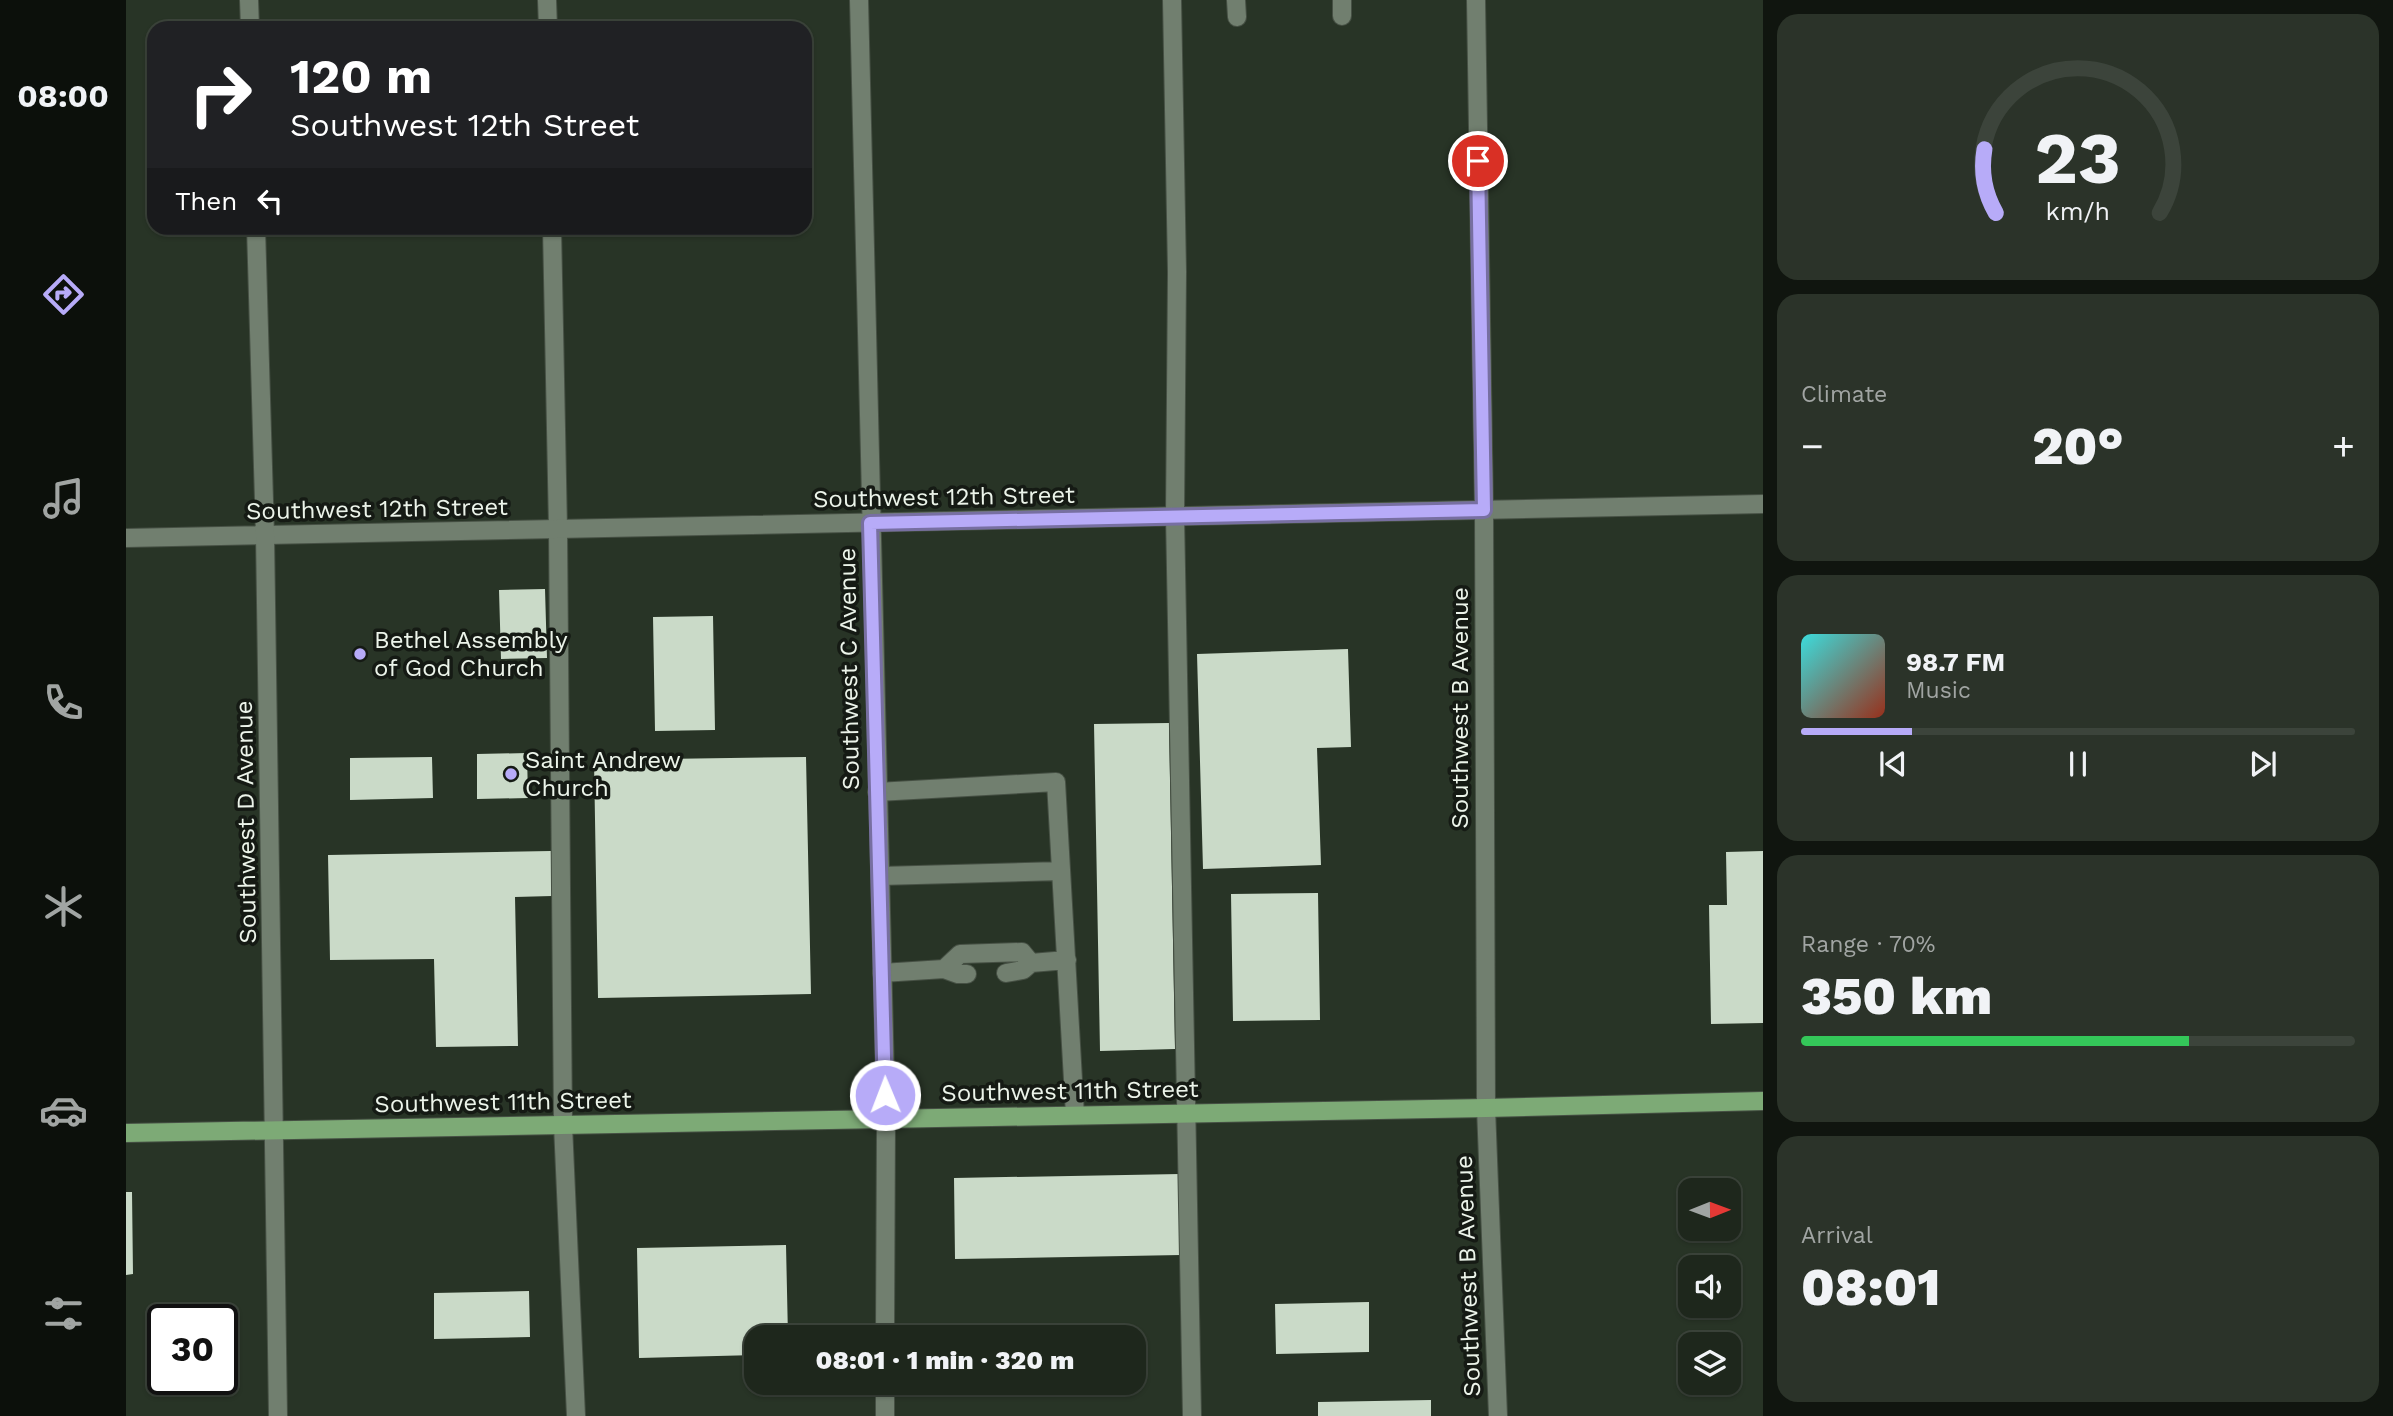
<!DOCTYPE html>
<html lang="en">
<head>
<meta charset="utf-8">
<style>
	:root { --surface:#1e271c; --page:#2b3329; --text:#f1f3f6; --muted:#a1a5a3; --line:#3c443b; --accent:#b7abf8 }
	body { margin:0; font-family:"Work Sans",sans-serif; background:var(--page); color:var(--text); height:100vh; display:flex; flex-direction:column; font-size:26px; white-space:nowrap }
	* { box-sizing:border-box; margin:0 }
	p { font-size:23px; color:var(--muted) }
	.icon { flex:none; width:38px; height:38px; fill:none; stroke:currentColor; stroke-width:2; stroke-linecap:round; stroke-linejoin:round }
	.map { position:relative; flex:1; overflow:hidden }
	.details { display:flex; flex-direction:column; gap:14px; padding:14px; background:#10150f; width:630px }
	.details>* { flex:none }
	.guide { position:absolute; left:21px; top:21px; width:665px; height:214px; border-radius:21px; box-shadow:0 2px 5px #0004,0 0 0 2px var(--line); background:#202124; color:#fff; overflow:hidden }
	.needle { width:46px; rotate:89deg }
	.controls { position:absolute; left:1552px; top:1178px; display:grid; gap:14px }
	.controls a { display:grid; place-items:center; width:63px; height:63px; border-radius:14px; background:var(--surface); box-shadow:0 2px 5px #0004,0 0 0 2px var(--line); font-size:35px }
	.speed { position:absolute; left:21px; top:1304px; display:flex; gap:14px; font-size:35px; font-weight:700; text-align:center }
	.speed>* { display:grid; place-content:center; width:91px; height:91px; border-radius:50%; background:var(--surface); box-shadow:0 2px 5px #0004,0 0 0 2px var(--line); line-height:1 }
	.speed .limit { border:4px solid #111; border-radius:10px; background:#fff; color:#111 }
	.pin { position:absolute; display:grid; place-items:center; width:60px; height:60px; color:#fff; margin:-30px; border:4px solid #fff; border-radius:50%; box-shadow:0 2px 7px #0007 }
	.me { position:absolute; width:77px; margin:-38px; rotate:359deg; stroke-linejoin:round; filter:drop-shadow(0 0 5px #0008) }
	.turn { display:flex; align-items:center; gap:24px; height:147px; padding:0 28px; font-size:32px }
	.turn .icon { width:91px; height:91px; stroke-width:2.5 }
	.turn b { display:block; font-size:49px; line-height:60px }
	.then { display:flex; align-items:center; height:66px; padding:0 28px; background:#0003; gap:14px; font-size:26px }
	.big { font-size:52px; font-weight:800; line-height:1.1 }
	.details .card { flex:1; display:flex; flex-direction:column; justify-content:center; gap:10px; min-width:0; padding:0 24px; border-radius:21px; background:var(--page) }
	.details .dial { align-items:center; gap:0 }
	.dial svg { height:182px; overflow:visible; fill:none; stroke:var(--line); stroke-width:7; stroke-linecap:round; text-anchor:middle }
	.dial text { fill:var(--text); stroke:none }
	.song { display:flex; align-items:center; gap:21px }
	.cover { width:84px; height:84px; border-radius:10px; background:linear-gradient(135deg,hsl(180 70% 55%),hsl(10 70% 35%)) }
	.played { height:7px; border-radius:4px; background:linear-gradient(90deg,var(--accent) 20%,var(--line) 20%) }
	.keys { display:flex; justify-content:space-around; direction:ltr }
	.heat { display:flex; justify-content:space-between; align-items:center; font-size:38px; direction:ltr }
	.charge { height:10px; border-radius:5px; background:linear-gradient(90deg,#34c759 70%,var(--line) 0) }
	.trip { position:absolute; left:618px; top:1325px; width:402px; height:70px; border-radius:21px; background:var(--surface); box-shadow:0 2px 5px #0004,0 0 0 2px var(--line); font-weight:800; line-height:70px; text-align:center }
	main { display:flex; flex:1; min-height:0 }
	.dock { display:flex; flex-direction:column; width:126px; justify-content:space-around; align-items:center; background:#0c100b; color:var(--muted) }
	.dock .icon { width:49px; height:49px }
	.dock .on { color:var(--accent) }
	.dock b { font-size:32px; color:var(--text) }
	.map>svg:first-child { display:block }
	.building { fill:#cadac8 }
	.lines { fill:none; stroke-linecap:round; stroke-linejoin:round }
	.service-casing { stroke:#465044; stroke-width:20 }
	.minor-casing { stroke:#465044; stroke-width:20 }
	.tertiary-casing { stroke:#465044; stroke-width:20 }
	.primary-casing { stroke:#465044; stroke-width:20 }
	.service { stroke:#717f6f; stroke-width:18 }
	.minor { stroke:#717f6f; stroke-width:18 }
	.tertiary { stroke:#717f6f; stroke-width:18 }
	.primary { stroke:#7daa76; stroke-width:18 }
	.route-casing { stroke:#776fa1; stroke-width:18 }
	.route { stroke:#b7abf8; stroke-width:12 }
	.poi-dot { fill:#b7abf8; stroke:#151a14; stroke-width:2.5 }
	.labels { text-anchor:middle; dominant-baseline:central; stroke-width:7; stroke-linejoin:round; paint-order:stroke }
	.street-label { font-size:24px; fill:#ecf4ea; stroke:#151a14 }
	.poi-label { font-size:24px; fill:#ecf4ea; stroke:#151a14; text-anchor:start }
</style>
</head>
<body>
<main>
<nav class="dock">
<b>08:00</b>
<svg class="icon on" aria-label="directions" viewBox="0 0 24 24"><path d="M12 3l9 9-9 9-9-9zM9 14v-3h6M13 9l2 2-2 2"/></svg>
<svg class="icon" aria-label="music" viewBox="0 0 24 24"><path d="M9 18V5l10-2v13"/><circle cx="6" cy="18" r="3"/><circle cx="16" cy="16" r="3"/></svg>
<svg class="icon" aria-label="phone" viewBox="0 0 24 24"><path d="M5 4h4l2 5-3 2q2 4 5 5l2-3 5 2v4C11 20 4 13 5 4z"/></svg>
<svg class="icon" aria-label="climate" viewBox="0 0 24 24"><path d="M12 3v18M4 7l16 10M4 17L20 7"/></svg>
<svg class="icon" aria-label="car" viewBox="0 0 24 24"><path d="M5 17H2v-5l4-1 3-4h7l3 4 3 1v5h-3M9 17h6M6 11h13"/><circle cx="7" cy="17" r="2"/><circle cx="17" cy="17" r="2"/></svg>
<svg class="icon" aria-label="filters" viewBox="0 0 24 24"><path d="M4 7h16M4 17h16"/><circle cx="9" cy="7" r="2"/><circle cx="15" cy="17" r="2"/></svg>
</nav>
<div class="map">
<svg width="1637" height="1416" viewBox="0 0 1637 1416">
	<rect width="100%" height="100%" fill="#283426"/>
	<!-- building -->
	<path class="building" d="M 419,589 L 421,658 L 375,659 L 373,590 Z
		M 587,616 L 589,730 L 529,731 L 527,617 Z
		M 1222,649 L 1225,747 L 1191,748 L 1195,865 L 1077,869 L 1071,654 Z
		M 1043,723 L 1049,1049 L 974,1051 L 968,724 Z
		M 401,753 L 402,798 L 351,799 L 351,754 Z
		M 306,757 L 307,798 L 224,800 L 224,758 Z
		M 680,757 L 685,994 L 472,998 L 468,760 Z
		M 425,851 L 426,896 L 389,897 L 392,1046 L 310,1047 L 308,959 L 204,960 L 202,855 Z
		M 1637,851 L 1637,1023 L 1585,1024 L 1583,905 L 1601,905 L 1600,852 Z
		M 1192,893 L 1194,1020 L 1107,1021 L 1105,894 Z
		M 1054,1174 L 1055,1255 L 829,1259 L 828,1178 Z
		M 0,1192 L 6,1192 L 7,1274 L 0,1275 Z
		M 660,1245 L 662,1337 L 630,1337 L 630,1355 L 513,1358 L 511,1248 Z
		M 403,1291 L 404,1337 L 308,1339 L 308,1293 Z
		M 1243,1302 L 1243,1352 L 1150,1354 L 1149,1304 Z
		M 1305,1400 L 1305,1416 L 1192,1416 L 1192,1402 Z"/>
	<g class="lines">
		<!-- service casing -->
		<g class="service-casing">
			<path id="service" d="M 421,0 L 422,28
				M 1046,0 L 1051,272 L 1049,516 L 1066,1416
				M 1110,0 L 1111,17
				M 1216,0 L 1216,16
				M 426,228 L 432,529 L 437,1125 L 450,1416
				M 751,792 L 930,782 L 949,1115
				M 754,876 L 935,871
				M 818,969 L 832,974 L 841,974
				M 756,973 L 818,969 L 834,954 L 896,952 L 905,963
				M 880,973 L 897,970 L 905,963 L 941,960"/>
		</g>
		<!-- minor casing -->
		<g class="minor-casing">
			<path id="minor" d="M 733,0 L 760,1119
				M 0,538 L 1637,504"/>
		</g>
		<!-- tertiary casing -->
		<g class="tertiary-casing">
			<path id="tertiary" d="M 123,0 L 124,28
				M 1350,0 L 1358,510 L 1360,1108 L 1372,1416
				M 130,228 L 139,535 L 152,1416
				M 759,1337 L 760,1119
				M 759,1416 L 759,1382"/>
		</g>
		<!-- primary casing -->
		<g class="primary-casing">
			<path id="primary" d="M 0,1133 L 1360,1108 L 1637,1101"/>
		</g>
		<!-- service -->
		<use href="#service" class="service"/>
		<!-- minor -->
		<use href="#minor" class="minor"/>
		<!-- tertiary -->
		<use href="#tertiary" class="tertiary"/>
		<!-- primary -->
		<use href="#primary" class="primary"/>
	</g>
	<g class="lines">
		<!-- route casing -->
		<g class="route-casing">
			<path id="route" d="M 759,1095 L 744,523 L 1358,510 L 1352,161"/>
		</g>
		<!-- route -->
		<use href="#route" class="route"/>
	</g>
	<!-- markers -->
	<g class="poi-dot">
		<circle cx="234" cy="654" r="7"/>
		<circle cx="385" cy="774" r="7"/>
	</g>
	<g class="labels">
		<!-- street labels -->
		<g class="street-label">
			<text transform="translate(818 497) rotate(-1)">Southwest 12th Street</text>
			<text transform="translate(251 509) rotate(-1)">Southwest 12th Street</text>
			<text transform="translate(723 669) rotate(-91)">Southwest C Avenue</text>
			<text transform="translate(1334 708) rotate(-90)">Southwest B Avenue</text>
			<text transform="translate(120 822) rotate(-91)">Southwest D Avenue</text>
			<text transform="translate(944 1091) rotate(-1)">Southwest 11th Street</text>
			<text transform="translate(377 1102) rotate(-1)">Southwest 11th Street</text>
			<text transform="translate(1342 1276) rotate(-92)">Southwest B Avenue</text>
		</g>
		<!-- poi labels -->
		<g class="poi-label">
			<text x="248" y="640">Bethel Assembly<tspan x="248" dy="28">of God Church</tspan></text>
			<text x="399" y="760">Saint Andrew<tspan x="399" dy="28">Church</tspan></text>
		</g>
	</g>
</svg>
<div class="controls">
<a><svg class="needle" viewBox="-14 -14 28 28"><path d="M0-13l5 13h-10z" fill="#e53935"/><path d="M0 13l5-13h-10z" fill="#a1a5a3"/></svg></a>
<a><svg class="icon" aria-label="sound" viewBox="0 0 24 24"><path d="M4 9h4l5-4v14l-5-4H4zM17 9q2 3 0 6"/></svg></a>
<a><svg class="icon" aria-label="layers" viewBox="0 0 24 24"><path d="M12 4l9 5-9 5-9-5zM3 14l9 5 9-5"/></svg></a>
</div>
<div class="speed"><div class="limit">30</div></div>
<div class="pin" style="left:1352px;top:161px;background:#d93025"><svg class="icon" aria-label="arrive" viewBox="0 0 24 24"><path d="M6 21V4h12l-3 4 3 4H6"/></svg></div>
<svg class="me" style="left:759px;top:1095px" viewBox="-20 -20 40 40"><circle r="17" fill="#b7abf8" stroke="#fff" stroke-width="3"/><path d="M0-11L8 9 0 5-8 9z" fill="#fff"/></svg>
<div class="trip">08:01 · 1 min · 320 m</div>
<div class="guide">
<div class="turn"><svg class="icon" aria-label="right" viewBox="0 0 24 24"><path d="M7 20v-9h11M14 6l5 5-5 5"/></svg><div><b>120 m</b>Southwest 12th Street</div></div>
<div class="then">Then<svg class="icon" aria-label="left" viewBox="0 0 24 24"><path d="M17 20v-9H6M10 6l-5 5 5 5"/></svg></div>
</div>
</div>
<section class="details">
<div class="card dial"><svg viewBox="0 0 100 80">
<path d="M14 69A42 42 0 1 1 86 69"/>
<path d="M14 69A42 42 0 0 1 9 41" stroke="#b7abf8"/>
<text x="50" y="56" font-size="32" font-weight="700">23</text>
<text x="50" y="72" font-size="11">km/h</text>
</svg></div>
<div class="card"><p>Climate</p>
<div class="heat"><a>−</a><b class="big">20°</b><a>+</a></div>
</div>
<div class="card">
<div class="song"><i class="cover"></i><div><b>98.7 FM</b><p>Music</p></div></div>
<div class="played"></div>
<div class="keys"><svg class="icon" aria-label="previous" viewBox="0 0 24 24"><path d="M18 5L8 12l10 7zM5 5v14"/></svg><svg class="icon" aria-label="pause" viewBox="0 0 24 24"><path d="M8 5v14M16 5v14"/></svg><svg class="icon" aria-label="next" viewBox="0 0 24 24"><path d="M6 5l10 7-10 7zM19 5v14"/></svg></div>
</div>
<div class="card"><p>Range · 70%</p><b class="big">350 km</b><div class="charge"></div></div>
<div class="card"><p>Arrival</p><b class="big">08:01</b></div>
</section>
</main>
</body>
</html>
